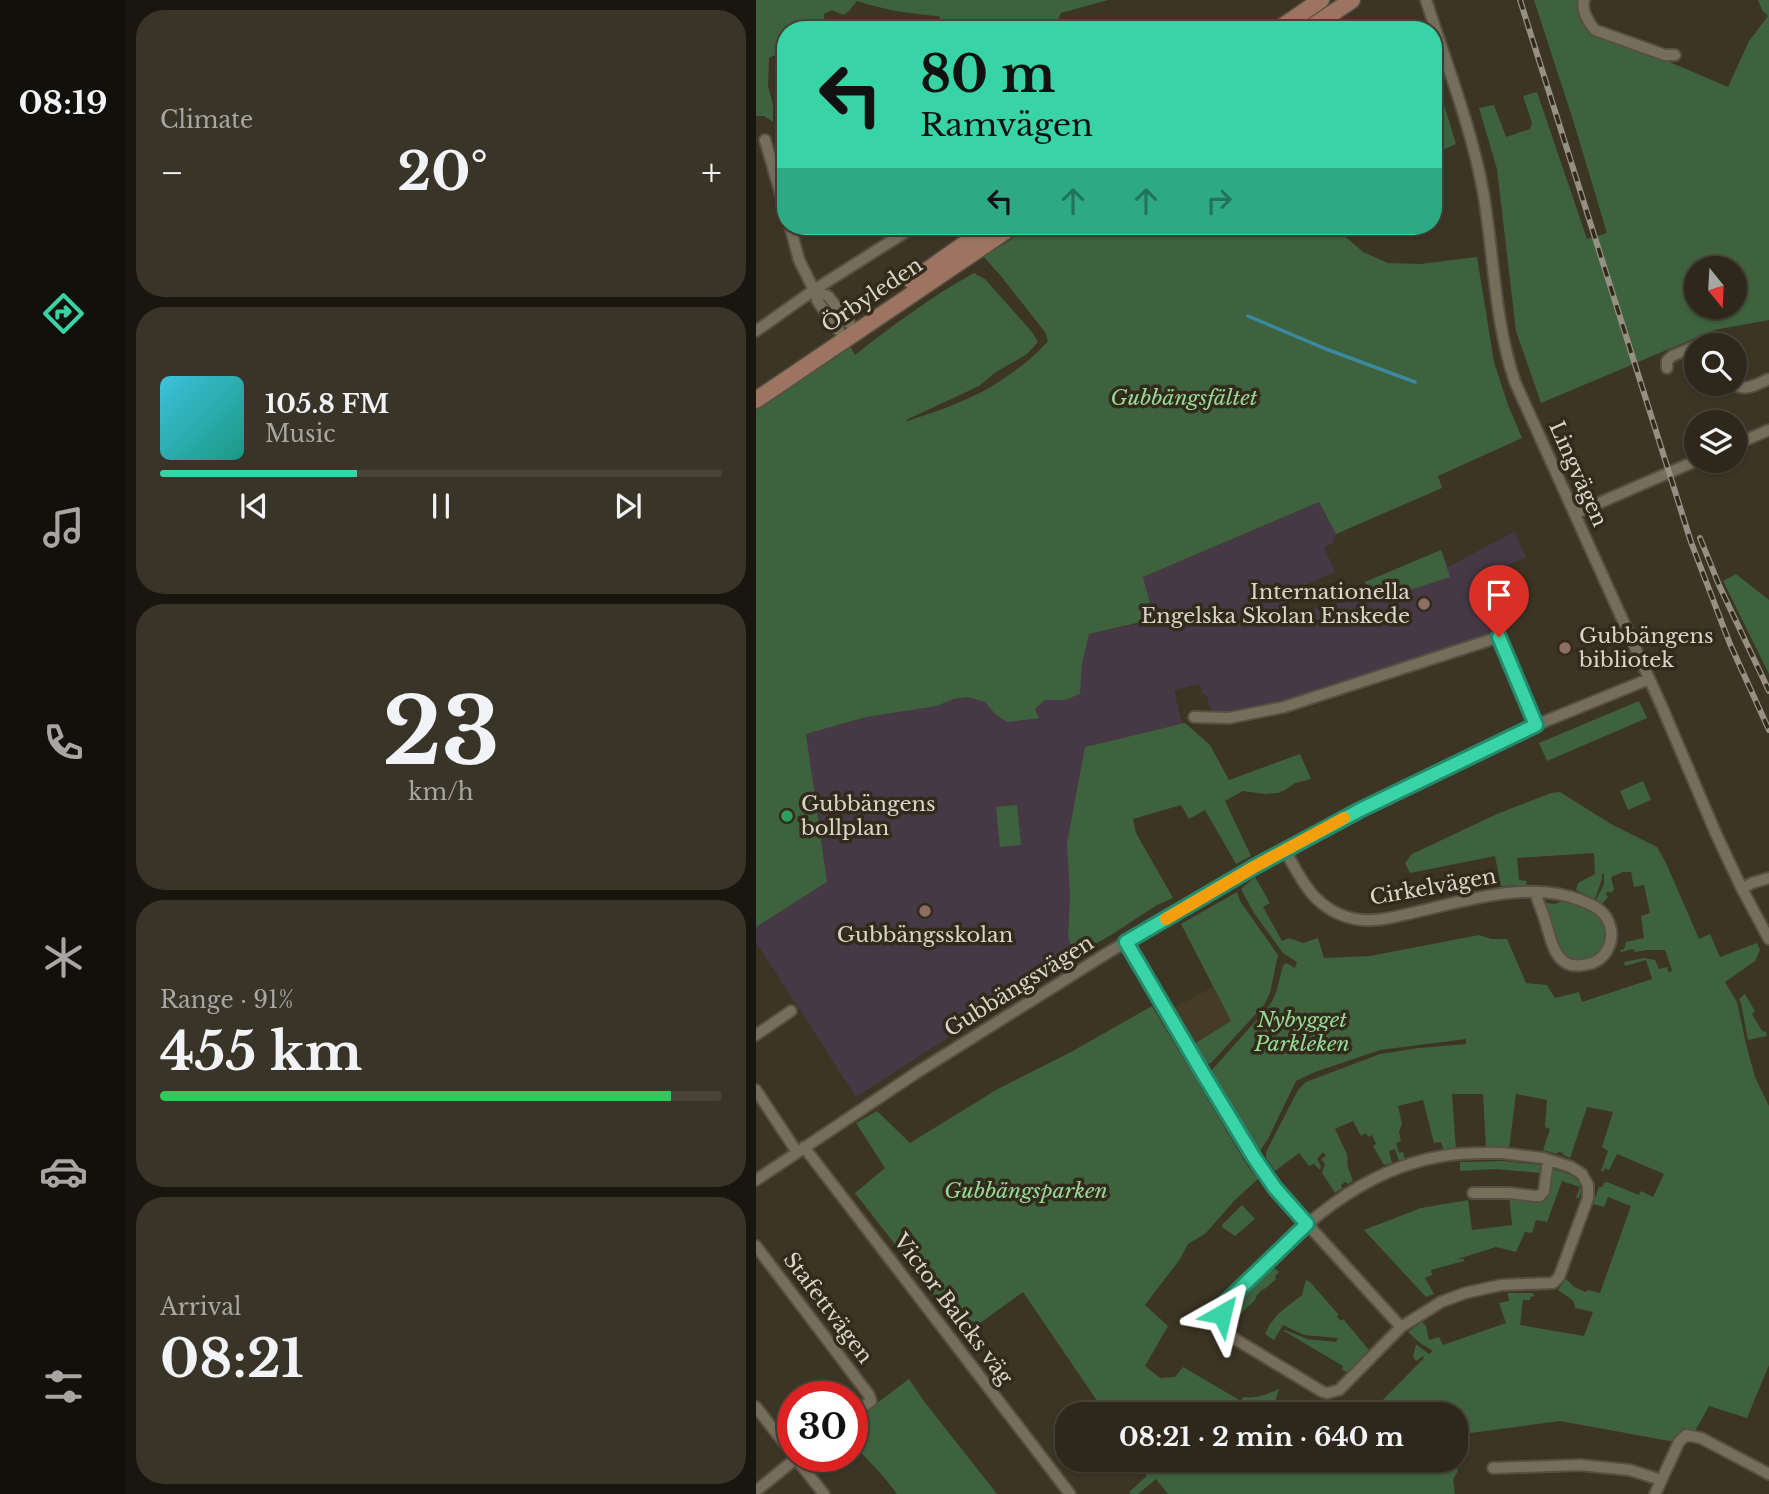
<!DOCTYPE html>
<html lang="en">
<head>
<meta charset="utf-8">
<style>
	:root { --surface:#2d281b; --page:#393428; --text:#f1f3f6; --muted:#a7a6a3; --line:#48443a; --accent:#39d4a5 }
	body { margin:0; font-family:"Libre Baskerville",serif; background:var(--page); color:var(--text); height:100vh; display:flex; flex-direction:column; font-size:26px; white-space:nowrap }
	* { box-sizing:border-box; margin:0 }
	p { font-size:23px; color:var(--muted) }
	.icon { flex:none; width:38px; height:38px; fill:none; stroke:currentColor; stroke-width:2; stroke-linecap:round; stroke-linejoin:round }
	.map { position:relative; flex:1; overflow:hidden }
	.side { display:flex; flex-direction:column; gap:10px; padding:10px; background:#19160f; width:630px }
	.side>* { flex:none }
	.banner { position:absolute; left:21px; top:21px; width:665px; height:214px; border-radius:28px; box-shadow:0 2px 5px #0004,0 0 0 2px var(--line); background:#39d4a5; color:#111; overflow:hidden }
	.needle { width:46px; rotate:162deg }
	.tools { position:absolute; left:928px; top:256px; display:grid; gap:14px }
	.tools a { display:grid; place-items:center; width:63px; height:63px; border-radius:50%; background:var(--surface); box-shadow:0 2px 5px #0004,0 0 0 2px var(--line); font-size:35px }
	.speed { position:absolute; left:21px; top:1381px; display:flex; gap:14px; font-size:35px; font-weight:700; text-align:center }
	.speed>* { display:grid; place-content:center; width:91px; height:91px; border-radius:50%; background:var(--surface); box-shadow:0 2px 5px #0004,0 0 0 2px var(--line); line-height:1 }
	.speed .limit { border:10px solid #d22; background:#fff; color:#111 }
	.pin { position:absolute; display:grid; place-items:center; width:60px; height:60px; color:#fff; margin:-72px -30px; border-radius:50% 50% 50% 0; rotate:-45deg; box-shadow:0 0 7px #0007 }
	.pin .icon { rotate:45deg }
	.me { position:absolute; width:77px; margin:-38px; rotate:37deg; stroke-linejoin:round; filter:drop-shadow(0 0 5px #0008) }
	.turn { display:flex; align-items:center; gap:24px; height:147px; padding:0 28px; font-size:32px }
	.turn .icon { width:91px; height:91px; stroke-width:2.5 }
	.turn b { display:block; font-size:49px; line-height:60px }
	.lanes { display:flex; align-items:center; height:66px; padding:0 28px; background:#0003; justify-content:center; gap:35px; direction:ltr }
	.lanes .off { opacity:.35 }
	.big { font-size:52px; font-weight:700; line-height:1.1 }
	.side .card { flex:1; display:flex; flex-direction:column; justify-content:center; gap:10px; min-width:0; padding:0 24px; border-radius:28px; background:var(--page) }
	.side .dial { align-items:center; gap:0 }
	.dial b { font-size:91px; line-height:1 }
	.song { display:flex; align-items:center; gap:21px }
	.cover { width:84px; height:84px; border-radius:10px; background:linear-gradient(135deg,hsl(190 70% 55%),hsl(170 70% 35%)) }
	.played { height:7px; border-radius:4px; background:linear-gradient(90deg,var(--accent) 35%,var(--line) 35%) }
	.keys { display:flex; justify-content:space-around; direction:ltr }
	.heat { display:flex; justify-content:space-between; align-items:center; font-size:38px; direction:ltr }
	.charge { height:10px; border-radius:5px; background:linear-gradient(90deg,#34c759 91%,var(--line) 0) }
	.trip { position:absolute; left:299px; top:1402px; width:413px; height:70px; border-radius:28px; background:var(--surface); box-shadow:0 2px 5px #0004,0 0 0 2px var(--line); font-weight:700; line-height:70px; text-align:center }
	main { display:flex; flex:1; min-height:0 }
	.menu { display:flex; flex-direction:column; width:126px; justify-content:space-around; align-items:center; background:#12100b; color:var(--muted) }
	.menu .icon { width:49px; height:49px }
	.menu .on { color:var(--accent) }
	.menu b { font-size:32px; color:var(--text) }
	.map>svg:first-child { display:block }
	.built { fill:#463c25 }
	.education { fill:#473845 }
	.green { fill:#3e623e; fill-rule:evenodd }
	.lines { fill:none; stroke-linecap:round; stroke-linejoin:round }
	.stream { stroke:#3a899f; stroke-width:3.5 }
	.minor-casing { stroke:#565042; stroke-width:14 }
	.secondary-casing { stroke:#565042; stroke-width:19 }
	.minor { stroke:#766d5b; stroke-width:10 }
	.secondary { stroke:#9c7461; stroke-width:16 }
	.rail-casing { stroke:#959083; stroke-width:6 }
	.rail { stroke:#322b1b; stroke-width:3.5; stroke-dasharray:10; stroke-linecap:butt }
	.route-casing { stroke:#258a6b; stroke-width:18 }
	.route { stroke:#39d4a5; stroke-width:12 }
	.slow { stroke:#f59e0b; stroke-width:12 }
	.education-dot { fill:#8d6e63; stroke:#322b1b; stroke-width:2.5 }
	.leisure-dot { fill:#2e9e5b; stroke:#322b1b; stroke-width:2.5 }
	.labels { text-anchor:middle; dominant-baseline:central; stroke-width:7; stroke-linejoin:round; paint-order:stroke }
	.street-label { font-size:21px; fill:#d9d5cb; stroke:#322b1b }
	.park-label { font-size:21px; font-style:italic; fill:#96d897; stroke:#322b1b }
	.poi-label { font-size:21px; fill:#d9d5cb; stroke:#322b1b; text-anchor:start }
</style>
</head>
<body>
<main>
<nav class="menu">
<b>08:19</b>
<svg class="icon on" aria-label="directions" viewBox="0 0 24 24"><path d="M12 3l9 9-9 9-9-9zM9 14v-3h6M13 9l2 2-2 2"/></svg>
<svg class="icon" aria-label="music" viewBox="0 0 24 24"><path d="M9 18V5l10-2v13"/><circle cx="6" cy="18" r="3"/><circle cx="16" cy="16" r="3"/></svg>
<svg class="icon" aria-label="phone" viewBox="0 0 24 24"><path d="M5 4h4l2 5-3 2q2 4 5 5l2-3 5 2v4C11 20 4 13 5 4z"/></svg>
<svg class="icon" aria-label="climate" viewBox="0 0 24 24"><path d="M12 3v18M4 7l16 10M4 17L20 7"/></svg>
<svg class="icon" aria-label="car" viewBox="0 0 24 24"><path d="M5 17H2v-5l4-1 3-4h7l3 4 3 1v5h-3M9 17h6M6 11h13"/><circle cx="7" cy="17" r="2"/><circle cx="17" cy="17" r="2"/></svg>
<svg class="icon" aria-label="filters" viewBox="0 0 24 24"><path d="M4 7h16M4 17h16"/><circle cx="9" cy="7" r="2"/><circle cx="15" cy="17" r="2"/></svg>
</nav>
<section class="side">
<div class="card"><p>Climate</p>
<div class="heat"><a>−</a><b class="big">20°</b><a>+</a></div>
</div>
<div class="card">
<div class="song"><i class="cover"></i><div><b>105.8 FM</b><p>Music</p></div></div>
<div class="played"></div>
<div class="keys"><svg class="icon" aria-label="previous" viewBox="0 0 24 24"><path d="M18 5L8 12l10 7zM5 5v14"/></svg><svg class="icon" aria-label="pause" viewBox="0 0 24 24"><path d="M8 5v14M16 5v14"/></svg><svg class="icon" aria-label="next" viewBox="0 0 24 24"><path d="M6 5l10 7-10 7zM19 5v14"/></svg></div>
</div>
<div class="card dial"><b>23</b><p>km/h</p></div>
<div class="card"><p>Range · 91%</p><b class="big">455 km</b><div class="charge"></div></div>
<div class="card"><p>Arrival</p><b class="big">08:21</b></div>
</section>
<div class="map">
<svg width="1013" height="1494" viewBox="0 0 1013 1494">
	<rect width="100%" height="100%" fill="#3c3524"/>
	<!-- built -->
	<path class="built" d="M 457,987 L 475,1021 L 438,1044 L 418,1008 Z"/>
	<!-- education -->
	<path class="education" d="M 563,502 L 580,534 L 577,543 L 568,547 L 579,572 L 527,595 L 532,616 L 613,594 L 609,582 L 685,550 L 692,567 L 759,531 L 770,557 L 744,569 L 764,616 L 755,625 L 721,641 L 716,640 L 563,688 L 561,691 L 527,704 L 474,713 L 458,714 L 454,708 L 451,696 L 446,693 L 444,684 L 418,690 L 426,724 L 329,747 L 314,896 L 312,937 L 318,956 L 100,1097 L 0,942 L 0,927 L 71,882 L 49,734 L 110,717 L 181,706 L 197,699 L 211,697 L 229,702 L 239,714 L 283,717 L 279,709 L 289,700 L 309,700 L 325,681 L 326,664 L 333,634 L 396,621 L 387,577 Z"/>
	<!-- green -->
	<path class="green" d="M 0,0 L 352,0 L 305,13 L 297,30 L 189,30 L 183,16 C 154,14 129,10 101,1 L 93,11 L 87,15 L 76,10 L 68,14 L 69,28 L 68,30 L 30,30 L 30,50 L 13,58 L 12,86 L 17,105 L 17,122 L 8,116 L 0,116 Z
		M 778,0 L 826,0 L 834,28 L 972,87 L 993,41 L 1012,16 L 1006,10 L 1002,0 L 1013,0 L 1013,320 L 958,330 L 785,403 L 760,331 L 741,169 L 723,108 L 738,105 L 750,137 L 774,129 L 776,123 L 767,96 L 781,92 L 831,239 L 851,233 L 817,120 ZM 940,268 L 978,268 L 978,306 L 940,306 Z
		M 677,69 L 700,144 L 677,154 Z
		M 275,226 L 580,226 L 584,232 L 607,252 L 632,263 L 665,264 L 721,257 L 738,362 L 752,405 L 766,438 L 682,476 L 686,488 L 580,534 L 563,502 L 387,577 L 398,619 L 333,634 L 326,664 L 324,694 L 309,700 L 289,700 L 279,709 L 283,718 L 251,722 L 239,714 L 229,702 L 211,697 L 197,699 L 181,706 L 110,717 L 50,734 L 71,882 L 0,927 L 0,408 L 44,379 L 81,357 L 94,346 L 99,355 C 137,325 176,296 218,273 L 229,279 L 276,332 L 282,342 L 271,354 L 240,372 L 223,386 L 150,420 L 152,421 C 172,414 194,407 213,398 C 240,386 273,363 292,341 L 289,332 L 244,275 L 226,255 L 247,245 Z
		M 685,550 L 694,577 L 617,602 L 609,582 Z
		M 980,574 L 1013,600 L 1013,674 L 967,581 Z
		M 883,701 L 891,718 L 791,761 L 783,743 Z
		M 429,723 L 454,745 L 473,780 L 544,754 L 555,779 L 539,783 L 529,790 L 522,793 L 509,794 L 487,791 L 469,801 L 495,856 L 480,864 L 449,810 L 433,819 L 425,805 L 377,819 L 380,833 L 417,898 L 401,905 L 355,935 L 318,956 L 312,937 L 314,895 L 311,843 L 329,747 Z
		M 887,781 L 895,800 L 872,810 L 864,791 Z
		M 804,792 L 855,824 L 901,847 L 910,863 L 943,939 L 954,934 L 964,957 L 1001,943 L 1004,950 L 999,961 L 969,982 L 981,1002 L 990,1044 L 999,1077 L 1013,1106 L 1013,1365 L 991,1418 L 953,1406 L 939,1431 L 927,1428 L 919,1442 L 804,1421 L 700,1435 L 700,1414 L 613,1414 L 668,1358 L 667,1356 L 660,1361 L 657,1356 L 660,1345 L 661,1345 L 673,1354 L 677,1351 L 664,1343 L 652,1332 L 666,1322 L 670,1326 L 673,1340 L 683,1337 L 687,1345 L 750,1323 L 743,1303 L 753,1301 L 752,1293 L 777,1293 L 778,1296 L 774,1297 L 774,1300 L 767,1300 L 764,1325 L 828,1336 L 837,1312 L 819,1308 C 819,1298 809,1296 802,1290 L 810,1279 L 818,1287 L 830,1292 L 832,1290 L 844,1293 L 875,1206 L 852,1197 L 848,1207 L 837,1204 L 843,1187 L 846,1187 L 848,1183 L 851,1182 L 883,1195 L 885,1191 L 897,1197 L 908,1174 L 861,1154 L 853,1170 L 849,1168 L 847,1172 L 845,1171 L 852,1151 L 846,1147 L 857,1112 L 831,1107 L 814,1158 L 807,1155 L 807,1153 L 802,1152 L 801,1154 L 787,1150 L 794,1129 L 789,1127 L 791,1100 L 760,1094 L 753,1148 L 730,1148 L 727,1094 L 696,1094 L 700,1150 L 688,1151 L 685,1142 L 678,1143 L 667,1100 L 642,1106 L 646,1124 L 643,1132 L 645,1141 L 640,1143 L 643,1153 L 647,1152 L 649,1159 L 643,1161 L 639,1149 L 633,1151 L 636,1163 L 628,1165 L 617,1146 L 620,1144 L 616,1135 L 612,1137 L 610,1133 L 605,1136 L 597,1121 L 579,1129 L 591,1154 L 592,1168 L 597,1181 L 592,1184 L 589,1182 L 585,1185 L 586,1188 L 579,1193 L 566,1173 L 569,1164 L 565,1159 L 570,1156 L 567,1152 L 561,1159 L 565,1166 L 564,1170 L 558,1164 L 553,1166 L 543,1153 L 519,1171 L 510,1158 L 510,1152 L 542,1090 L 550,1082 L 624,1054 L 663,1048 L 710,1044 L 710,1039 L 624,1050 L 559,1072 L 540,1081 L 512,1139 L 504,1151 L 455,1071 L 514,1005 L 520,993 L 527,966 L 530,963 L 539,968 L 541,962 L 527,953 L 498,913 L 485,889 L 499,877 L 514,903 L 507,907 L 526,941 L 533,938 L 547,943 L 562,938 L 568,958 L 614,956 L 723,935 L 735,939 L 751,939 L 770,983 L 791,985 L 799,998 L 823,992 L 826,1002 L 896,979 L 890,960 L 869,966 L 868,962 L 888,958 L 899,960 L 903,969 L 911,967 L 913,973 L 916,970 L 909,950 L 890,950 L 879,952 L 877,949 L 865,952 L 864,950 L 868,949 L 870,942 L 888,938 L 885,916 L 894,913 L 888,885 L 878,887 L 875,872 L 867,872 L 855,877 L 858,890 L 854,893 L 852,891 L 850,894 L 852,897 L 846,904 L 840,900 L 848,884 L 848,874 L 846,874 L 846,879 L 839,899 L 820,890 L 822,883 L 839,874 L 838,853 L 761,858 L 763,880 L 771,881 L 770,885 L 745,886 L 739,856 L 654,873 L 649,863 L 656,854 L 741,814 L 795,793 Z
		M 261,805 L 265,845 L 244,847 L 240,807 Z
		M 481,892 L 484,901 L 522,955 L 514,993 L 508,1005 L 455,1063 L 451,1064 L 438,1044 L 475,1021 L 425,924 Z
		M 810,900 C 821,904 835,908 844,917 C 867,942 827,976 805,952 C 796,942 799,927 794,916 C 791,911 788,906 785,902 L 798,904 Z
		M 989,994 L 999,1011 L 996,1014 L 1006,1031 L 1010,1032 L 1011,1036 L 992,1040 L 985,1003 L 983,999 Z
		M 396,1006 L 491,1165 L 502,1179 L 479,1200 L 449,1234 L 432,1244 L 424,1259 L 389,1305 L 412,1326 L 389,1366 L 404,1378 L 419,1377 L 427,1367 L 485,1401 L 487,1397 C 500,1399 511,1394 523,1389 L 519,1402 L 538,1414 L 350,1414 L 267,1292 L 209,1334 L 99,1193 L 129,1168 L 100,1123 L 121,1111 L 154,1143 L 240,1090 L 315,1052 Z
		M 747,1161 L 785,1165 L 784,1173 L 740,1169 L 704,1171 L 704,1162 Z
		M 795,1169 C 811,1173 831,1177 823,1198 L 820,1198 L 824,1187 L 806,1181 L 791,1222 L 780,1220 L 776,1233 L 769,1232 L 760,1252 L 740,1247 L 702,1259 L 708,1259 L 708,1261 L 675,1270 L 676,1275 L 669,1278 L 678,1294 L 670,1297 L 608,1230 L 665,1208 L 712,1200 L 716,1230 L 756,1225 L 753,1195 L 784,1198 Z
		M 486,1205 L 499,1219 L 479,1236 L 467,1228 L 466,1225 Z
		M 516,1266 L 523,1272 L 519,1276 L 520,1279 L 510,1288 L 506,1290 L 501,1295 L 499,1300 L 476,1322 L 475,1312 L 479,1303 Z
		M 550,1280 L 554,1282 L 582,1314 L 581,1317 L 585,1321 L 587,1319 L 613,1350 L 592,1372 L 586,1370 L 587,1366 L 528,1331 L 529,1330 L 551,1339 L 580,1342 L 582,1338 L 548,1335 L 527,1325 L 518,1340 L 509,1334 L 514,1324 L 523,1313 L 546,1295 Z
		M 153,1379 L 167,1400 L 241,1494 L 141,1494 L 127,1476 L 96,1443 L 96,1422 Z
		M 380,1460 L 699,1460 L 702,1471 L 697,1479 L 699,1494 L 412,1494 L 400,1479 L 382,1494 L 375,1494 L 373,1492 L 391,1476 Z"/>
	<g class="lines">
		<!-- stream -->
		<path class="stream" d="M 492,316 L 570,349 L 659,382"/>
		<!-- minor casing -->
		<g class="minor-casing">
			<path id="minor" d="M 670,0 C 690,63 715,126 727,191 C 738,254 738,320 759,382 L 906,707 L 961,836 L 986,889 L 1013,939
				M 828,0 C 825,10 832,22 839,30 L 909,55 L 919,55
				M 9,140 L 30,212
				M 34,226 L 43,260 L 58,290 L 62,302 L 83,331
				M 58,290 L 72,296 L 94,324
				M 0,331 L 58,290 L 159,226
				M 943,345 L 953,343 L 957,345
				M 911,368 L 911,361 L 916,356 L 940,346
				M 976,383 C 988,393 1001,384 1013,379
				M 978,445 L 1013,430
				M 820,513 L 942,460
				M 438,717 L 473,718 L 528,707 L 743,637 L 780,725
				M 529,850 C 546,882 560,911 599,919 C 618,923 638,917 656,913 C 708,901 773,880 824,900 C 834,904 844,908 850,917 C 857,929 857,941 850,952 C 845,960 836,964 827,965 C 797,970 795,937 788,917 C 785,909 782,901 779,892
				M 986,889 L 996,883 L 1013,878
				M 370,942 L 448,1075 L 510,1175 L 543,1215 L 645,1327
				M 0,1035 L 35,1011
				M 0,1090 L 41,1152
				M 48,1147 L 314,1494
				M 746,1153 L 787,1158 L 815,1167 L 826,1174 L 832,1185 L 832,1198 L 803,1277 L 797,1283 L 745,1285 L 709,1293 L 685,1302 L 645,1327 L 583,1390 L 571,1393 L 567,1392 L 479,1339 C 466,1327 462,1318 470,1302 C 534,1239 594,1171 687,1156 C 706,1152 727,1153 746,1153 Z
				M 0,1180 L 160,1073 L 353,952 L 498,867 L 604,810 L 685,770 L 780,725 L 893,679
				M 717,1193 L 753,1193 L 778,1196 L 784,1196 L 788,1191 L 792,1160
				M 0,1246 L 113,1395 L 115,1401 L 96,1415
				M 0,1407 L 37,1454
				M 38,1456 L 68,1494
				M 737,1468 L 824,1465 L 874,1470 L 905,1480
				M 0,1491 L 43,1456
				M 899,1494 L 923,1442 L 930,1435 L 945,1438 L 1013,1474"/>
		</g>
		<!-- secondary casing -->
		<g class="secondary-casing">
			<path id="secondary" d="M 521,30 L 565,0
				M 551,30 L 596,0
				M 156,281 L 234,226
				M 0,400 L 257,226"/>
		</g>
		<!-- minor -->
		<use href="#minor" class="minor"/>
		<!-- secondary -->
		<use href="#secondary" class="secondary"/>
		<!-- rail casing -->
		<g class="rail-casing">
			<path id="rail" d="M 764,0 L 935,542 L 974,644 L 1013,730
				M 944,538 L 963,585 L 1013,691"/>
		</g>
		<!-- rail -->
		<use href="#rail" class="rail"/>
	</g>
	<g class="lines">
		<!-- route casing -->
		<g class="route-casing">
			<path id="route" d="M 466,1314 L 470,1302 L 551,1224 L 519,1188 L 499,1159 L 448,1075 L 370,942 L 498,867 L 604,810 L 780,725 L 743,637"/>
		</g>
		<!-- route -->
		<use href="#route" class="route"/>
		<!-- slow -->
		<path class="slow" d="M 410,919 L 498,867 L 588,818"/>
	</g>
	<!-- markers -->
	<g class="education-dot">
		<circle cx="668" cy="604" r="7"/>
		<circle cx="809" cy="648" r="7"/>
		<circle cx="169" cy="911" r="7"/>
	</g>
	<circle class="leisure-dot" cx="31" cy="816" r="7"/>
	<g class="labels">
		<!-- street labels -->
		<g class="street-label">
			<text transform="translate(116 295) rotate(-34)">Örbyleden</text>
			<text transform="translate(822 474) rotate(66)">Lingvägen</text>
			<text transform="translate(677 887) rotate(-10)">Cirkelvägen</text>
			<text transform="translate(263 986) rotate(-32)">Gubbängsvägen</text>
			<text transform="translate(72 1308) rotate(53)">Stafettvägen</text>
			<text transform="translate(197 1309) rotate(53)">Victor Balcks väg</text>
		</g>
		<!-- park labels -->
		<g class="park-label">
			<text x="428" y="398">Gubbängsfältet</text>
			<text x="546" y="1020">Nybygget<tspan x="546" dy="24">Parkleken</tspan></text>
			<text x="270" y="1191">Gubbängsparken</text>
		</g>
		<!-- poi labels -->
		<g class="poi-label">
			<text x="654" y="592" text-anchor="end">Internationella<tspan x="654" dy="24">Engelska Skolan Enskede</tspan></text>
			<text x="823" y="636">Gubbängens<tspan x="823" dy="24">bibliotek</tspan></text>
			<text x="45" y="804">Gubbängens<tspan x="45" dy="24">bollplan</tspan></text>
			<text x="169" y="935" text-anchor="middle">Gubbängsskolan</text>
		</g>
	</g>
</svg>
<div class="tools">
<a><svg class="needle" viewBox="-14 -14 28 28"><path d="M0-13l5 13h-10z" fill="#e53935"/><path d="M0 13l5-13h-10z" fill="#a7a6a3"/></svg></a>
<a><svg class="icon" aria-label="search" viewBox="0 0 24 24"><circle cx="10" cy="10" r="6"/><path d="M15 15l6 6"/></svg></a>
<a><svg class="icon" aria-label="layers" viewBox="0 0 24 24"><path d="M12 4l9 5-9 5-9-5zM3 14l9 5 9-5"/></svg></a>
</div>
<div class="speed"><div class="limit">30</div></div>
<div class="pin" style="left:743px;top:637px;background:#d93025"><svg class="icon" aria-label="arrive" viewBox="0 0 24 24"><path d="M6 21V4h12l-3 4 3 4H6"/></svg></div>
<svg class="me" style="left:466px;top:1314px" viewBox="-20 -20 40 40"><path d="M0-17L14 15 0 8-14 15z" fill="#39d4a5" stroke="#fff" stroke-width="4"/></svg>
<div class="trip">08:21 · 2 min · 640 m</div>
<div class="banner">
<div class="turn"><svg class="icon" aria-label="left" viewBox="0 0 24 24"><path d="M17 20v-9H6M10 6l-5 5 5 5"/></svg><div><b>80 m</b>Ramvägen</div></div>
<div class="lanes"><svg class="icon" aria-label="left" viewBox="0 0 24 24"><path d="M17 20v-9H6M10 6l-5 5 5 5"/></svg><svg class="icon off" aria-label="ahead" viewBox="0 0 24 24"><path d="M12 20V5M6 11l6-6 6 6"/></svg><svg class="icon off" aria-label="ahead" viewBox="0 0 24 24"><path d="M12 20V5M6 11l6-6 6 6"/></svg><svg class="icon off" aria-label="right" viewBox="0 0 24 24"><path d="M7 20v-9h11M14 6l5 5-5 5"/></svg></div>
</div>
</div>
</main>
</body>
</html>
